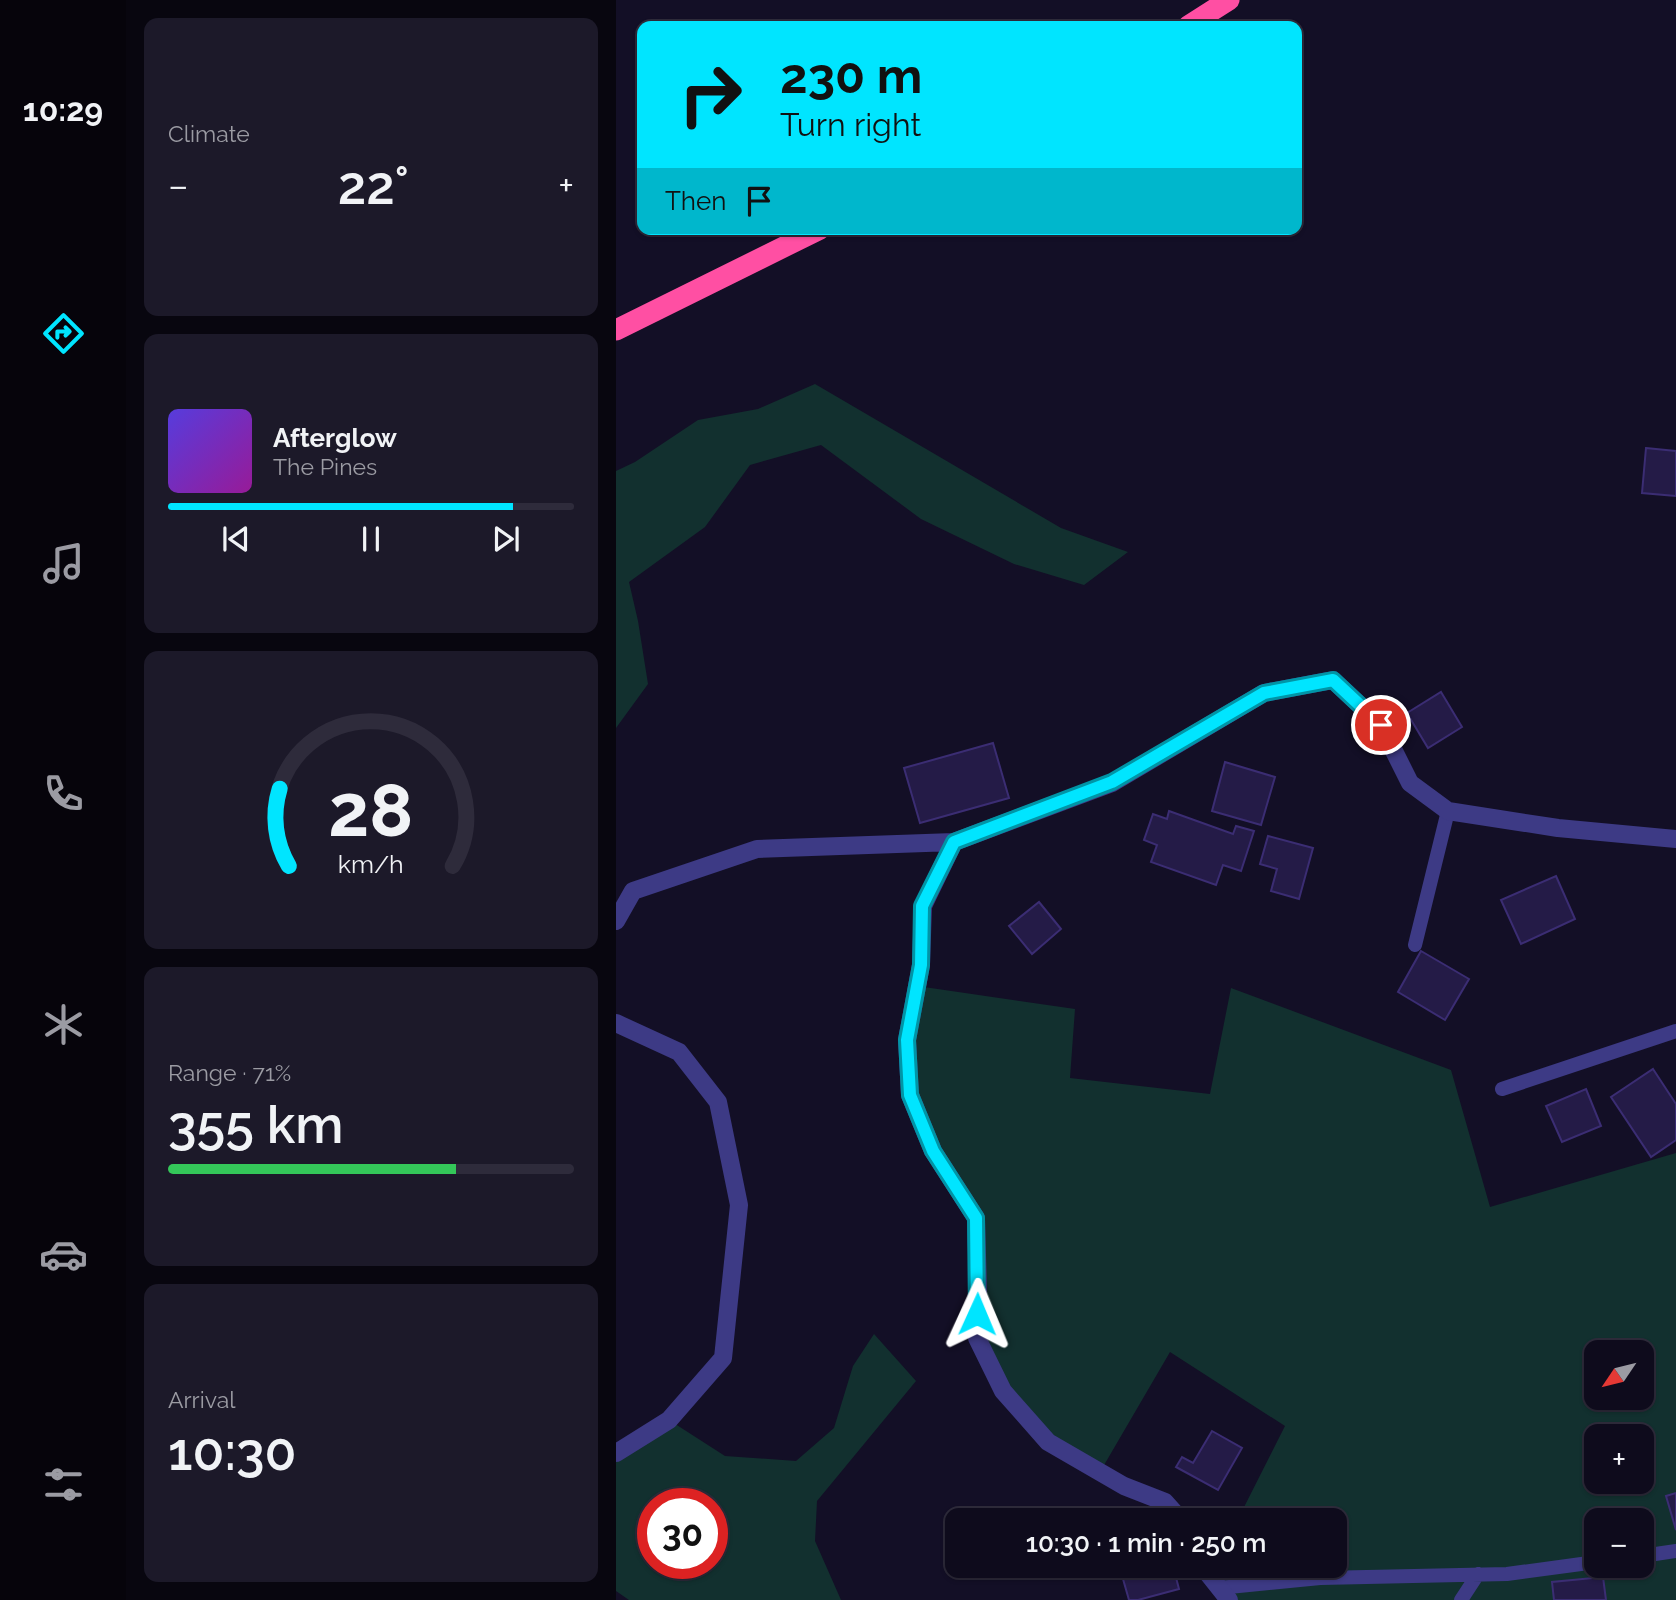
<!DOCTYPE html>
<html lang="en">
<head>
<meta charset="utf-8">
<style>
	:root { --surface:#0e0b1c; --page:#1c1929; --text:#f1f3f6; --muted:#9b9ba3; --line:#2e2b3b; --accent:#00e5ff }
	body { margin:0; font-family:Raleway,sans-serif; background:var(--page); color:var(--text); height:100vh; display:flex; flex-direction:column; font-size:26px; white-space:nowrap }
	* { box-sizing:border-box; margin:0 }
	p { font-size:23px; color:var(--muted) }
	.icon { flex:none; width:38px; height:38px; fill:none; stroke:currentColor; stroke-width:2; stroke-linecap:round; stroke-linejoin:round }
	.map { position:relative; flex:1; overflow:hidden }
	.details { display:flex; flex-direction:column; gap:18px; padding:18px; background:#08060f; width:490px }
	.details>* { flex:none }
	.guide { position:absolute; left:21px; top:21px; width:665px; height:214px; border-radius:14px; box-shadow:0 2px 5px #0004,0 0 0 2px var(--line); background:#00e5ff; color:#111; overflow:hidden }
	.needle { width:46px; rotate:235deg }
	.buttons { position:absolute; left:968px; top:1340px; display:grid; gap:14px }
	.buttons a { display:grid; place-items:center; width:70px; height:70px; border-radius:14px; background:var(--surface); box-shadow:0 2px 5px #0004,0 0 0 2px var(--line); font-size:35px }
	.speed { position:absolute; left:21px; top:1488px; display:flex; gap:14px; font-size:35px; font-weight:700; text-align:center }
	.speed>* { display:grid; place-content:center; width:91px; height:91px; border-radius:50%; background:var(--surface); box-shadow:0 2px 5px #0004,0 0 0 2px var(--line); line-height:1 }
	.speed .limit { border:10px solid #d22; background:#fff; color:#111 }
	.pin { position:absolute; display:grid; place-items:center; width:60px; height:60px; color:#fff; margin:-30px; border:4px solid #fff; border-radius:50%; box-shadow:0 2px 7px #0007 }
	.me { position:absolute; width:77px; margin:-38px; rotate:1deg; stroke-linejoin:round; filter:drop-shadow(0 0 5px #0008) }
	.turn { display:flex; align-items:center; gap:24px; height:147px; padding:0 28px; font-size:32px }
	.turn .icon { width:91px; height:91px; stroke-width:2.5 }
	.turn b { display:block; font-size:49px; line-height:60px }
	.then { display:flex; align-items:center; height:66px; padding:0 28px; background:#0003; gap:14px; font-size:26px }
	.big { font-size:52px; font-weight:600; line-height:1.1 }
	.details .tile { flex:1; display:flex; flex-direction:column; justify-content:center; gap:10px; min-width:0; padding:0 24px; border-radius:14px; background:var(--page) }
	.details .dial { align-items:center; gap:0 }
	.dial svg { height:182px; overflow:visible; fill:none; stroke:var(--line); stroke-width:7; stroke-linecap:round; text-anchor:middle }
	.dial text { fill:var(--text); stroke:none }
	.song { display:flex; align-items:center; gap:21px }
	.cover { width:84px; height:84px; border-radius:10px; background:linear-gradient(135deg,hsl(250 70% 55%),hsl(300 70% 35%)) }
	.played { height:7px; border-radius:4px; background:linear-gradient(90deg,var(--accent) 85%,var(--line) 85%) }
	.keys { display:flex; justify-content:space-around; direction:ltr }
	.heat { display:flex; justify-content:space-between; align-items:center; font-size:38px; direction:ltr }
	.charge { height:10px; border-radius:5px; background:linear-gradient(90deg,#34c759 71%,var(--line) 0) }
	.trip { position:absolute; left:329px; top:1508px; width:402px; height:70px; border-radius:14px; background:var(--surface); box-shadow:0 2px 5px #0004,0 0 0 2px var(--line); font-weight:600; line-height:70px; text-align:center }
	main { display:flex; flex:1; min-height:0 }
	.menu { display:flex; flex-direction:column; width:126px; justify-content:space-around; align-items:center; background:#06040b; color:var(--muted) }
	.menu .icon { width:49px; height:49px }
	.menu .on { color:var(--accent) }
	.menu b { font-size:32px; color:var(--text) }
	.map>svg:first-child { display:block }
	.green { fill:#12302f; fill-rule:evenodd }
	.building { fill:#241b47; stroke:#3b2d73; stroke-width:2 }
	.lines { fill:none; stroke-linecap:round; stroke-linejoin:round }
	.lane { stroke:#3d3a85; stroke-width:14 }
	.street { stroke:#3d3a85; stroke-width:18 }
	.highway { stroke:#ff4fa3; stroke-width:21 }
	.route-casing { stroke:#0095a6; stroke-width:18 }
	.route { stroke:#00e5ff; stroke-width:12 }
</style>
</head>
<body>
<main>
<nav class="menu">
<b>10:29</b>
<svg class="icon on" aria-label="directions" viewBox="0 0 24 24"><path d="M12 3l9 9-9 9-9-9zM9 14v-3h6M13 9l2 2-2 2"/></svg>
<svg class="icon" aria-label="music" viewBox="0 0 24 24"><path d="M9 18V5l10-2v13"/><circle cx="6" cy="18" r="3"/><circle cx="16" cy="16" r="3"/></svg>
<svg class="icon" aria-label="phone" viewBox="0 0 24 24"><path d="M5 4h4l2 5-3 2q2 4 5 5l2-3 5 2v4C11 20 4 13 5 4z"/></svg>
<svg class="icon" aria-label="climate" viewBox="0 0 24 24"><path d="M12 3v18M4 7l16 10M4 17L20 7"/></svg>
<svg class="icon" aria-label="car" viewBox="0 0 24 24"><path d="M5 17H2v-5l4-1 3-4h7l3 4 3 1v5h-3M9 17h6M6 11h13"/><circle cx="7" cy="17" r="2"/><circle cx="17" cy="17" r="2"/></svg>
<svg class="icon" aria-label="filters" viewBox="0 0 24 24"><path d="M4 7h16M4 17h16"/><circle cx="9" cy="7" r="2"/><circle cx="15" cy="17" r="2"/></svg>
</nav>
<section class="details">
<div class="tile"><p>Climate</p>
<div class="heat"><a>−</a><b class="big">22°</b><a>+</a></div>
</div>
<div class="tile">
<div class="song"><i class="cover"></i><div><b>Afterglow</b><p>The Pines</p></div></div>
<div class="played"></div>
<div class="keys"><svg class="icon" aria-label="previous" viewBox="0 0 24 24"><path d="M18 5L8 12l10 7zM5 5v14"/></svg><svg class="icon" aria-label="pause" viewBox="0 0 24 24"><path d="M8 5v14M16 5v14"/></svg><svg class="icon" aria-label="next" viewBox="0 0 24 24"><path d="M6 5l10 7-10 7zM19 5v14"/></svg></div>
</div>
<div class="tile dial"><svg viewBox="0 0 100 80">
<path d="M14 69A42 42 0 1 1 86 69"/>
<path d="M14 69A42 42 0 0 1 10 35" stroke="#00e5ff"/>
<text x="50" y="56" font-size="32" font-weight="700">28</text>
<text x="50" y="72" font-size="11">km/h</text>
</svg></div>
<div class="tile"><p>Range · 71%</p><b class="big">355 km</b><div class="charge"></div></div>
<div class="tile"><p>Arrival</p><b class="big">10:30</b></div>
</section>
<div class="map">
<svg width="1060" height="1600" viewBox="0 0 1060 1600">
	<rect width="100%" height="100%" fill="#130f26"/>
	<!-- green -->
	<path class="green" d="M 199,384 L 445,528 L 512,552 L 468,585 L 398,564 L 305,519 L 205,445 L 134,465 L 89,527 L 13,582 L 22,621 L 32,684 L 0,728 L 0,471 L 19,462 L 82,420 L 142,409 Z
		M 301,986 L 459,1009 L 454,1078 L 594,1094 L 615,988 L 835,1070 L 874,1207 L 1060,1153 L 1060,1600 L 613,1600 L 598,1566 L 719,1566 L 719,1521 L 621,1521 L 669,1426 L 554,1352 L 484,1472 L 432,1442 L 361,1338 L 360,1218 L 294,1095 ZM 980,1353 L 1026,1353 L 1026,1398 L 980,1398 ZM 980,1437 L 1026,1437 L 1026,1482 L 980,1482 ZM 980,1521 L 1026,1521 L 1026,1566 L 980,1566 Z
		M 258,1334 L 300,1381 L 201,1501 L 199,1541 L 225,1600 L 13,1600 L 0,1591 L 0,1453 L 53,1420 L 109,1456 L 180,1461 L 218,1428 L 237,1366 ZM 37,1503 L 96,1503 L 96,1563 L 37,1563 Z"/>
	<!-- building -->
	<path class="building" d="M 1030,448 L 1060,451 L 1060,496 L 1026,493 Z
		M 825,692 L 846,727 L 812,748 L 791,713 Z
		M 377,743 L 393,798 L 304,823 L 288,768 Z
		M 609,762 L 659,777 L 645,825 L 596,811 Z
		M 553,811 L 617,834 L 620,826 L 638,831 L 625,871 L 607,865 L 600,885 L 535,862 L 541,845 L 528,840 L 537,814 L 551,819 Z
		M 652,836 L 697,848 L 683,899 L 655,891 L 661,869 L 644,864 Z
		M 940,876 L 959,919 L 905,944 L 885,900 Z
		M 423,902 L 445,929 L 416,954 L 393,926 Z
		M 805,951 L 853,979 L 829,1020 L 782,992 Z
		M 1037,1069 L 1060,1104 L 1060,1140 L 1035,1157 L 995,1097 Z
		M 970,1089 L 985,1126 L 946,1142 L 930,1106 Z
		M 596,1431 L 626,1448 L 602,1490 L 560,1467 L 566,1457 L 577,1463 Z
		M 1060,1493 L 1060,1530 L 1050,1496 Z
		M 528,1566 L 557,1566 L 563,1589 L 522,1600 L 513,1600 L 505,1572 Z
		M 987,1577 L 990,1600 L 938,1600 L 936,1582 Z"/>
	<g class="lines">
		<!-- lane -->
		<path class="lane" d="M 799,945 L 832,811
			M 886,1089 L 1060,1031
			M 1026,1556 L 1060,1551
			M 603,1588 L 704,1578 L 891,1574 L 980,1562
			M 845,1600 L 862,1574"/>
		<!-- street -->
		<path class="street" d="M 338,842 L 307,906 L 305,965 L 291,1040 L 294,1095 L 317,1151 L 360,1218 L 362,1291 L 361,1338 L 387,1391 L 432,1442 L 508,1486 L 549,1502 L 566,1521
			M 0,921 L 17,891 L 141,849 L 338,842 L 496,783 L 648,693 L 717,680 L 765,725 L 794,783 L 832,811 L 942,828 L 1060,839
			M 0,1023 L 63,1052 L 102,1102 L 123,1205 L 107,1358 L 53,1420 L 0,1453
			M 589,1566 L 593,1575 L 613,1600"/>
		<!-- highway -->
		<path class="highway" d="M 572,26 L 613,0
			M 0,330 L 204,229"/>
	</g>
	<g class="lines">
		<!-- route casing -->
		<g class="route-casing">
			<path id="route" d="M 361,1314 L 360,1218 L 317,1151 L 294,1095 L 291,1040 L 305,965 L 306,906 L 338,842 L 496,782 L 648,693 L 717,680 L 765,725"/>
		</g>
		<!-- route -->
		<use href="#route" class="route"/>
	</g>
</svg>
<div class="buttons">
<a><svg class="needle" viewBox="-14 -14 28 28"><path d="M0-13l5 13h-10z" fill="#e53935"/><path d="M0 13l5-13h-10z" fill="#9b9ba3"/></svg></a>
<a>+</a>
<a>−</a>
</div>
<div class="speed"><div class="limit">30</div></div>
<div class="pin" style="left:765px;top:725px;background:#d93025"><svg class="icon" aria-label="arrive" viewBox="0 0 24 24"><path d="M6 21V4h12l-3 4 3 4H6"/></svg></div>
<svg class="me" style="left:361px;top:1314px" viewBox="-20 -20 40 40"><path d="M0-17L14 15 0 8-14 15z" fill="#00e5ff" stroke="#fff" stroke-width="4"/></svg>
<div class="trip">10:30 · 1 min · 250 m</div>
<div class="guide">
<div class="turn"><svg class="icon" aria-label="right" viewBox="0 0 24 24"><path d="M7 20v-9h11M14 6l5 5-5 5"/></svg><div><b>230 m</b>Turn right</div></div>
<div class="then">Then<svg class="icon" aria-label="arrive" viewBox="0 0 24 24"><path d="M6 21V4h12l-3 4 3 4H6"/></svg></div>
</div>
</div>
</main>
</body>
</html>
